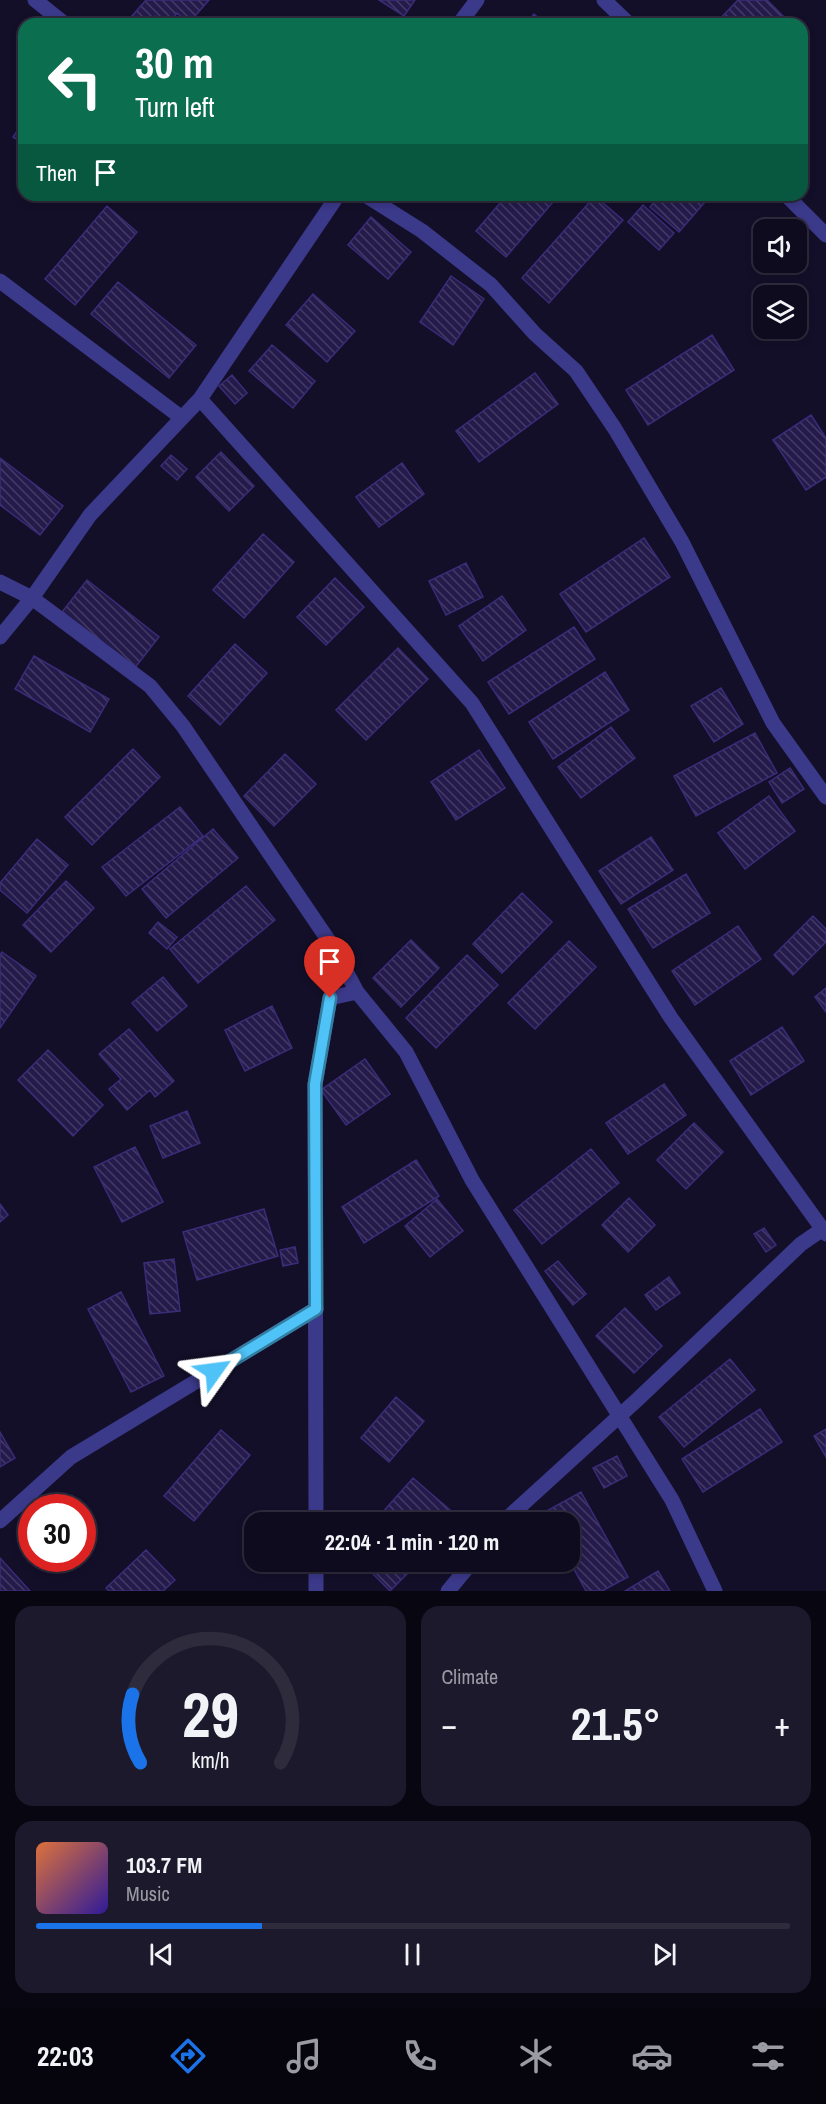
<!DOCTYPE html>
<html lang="en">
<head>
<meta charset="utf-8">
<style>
	:root { --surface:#0e0b1f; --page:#1c192c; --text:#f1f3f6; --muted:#9b9ba4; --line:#2e2b3d; --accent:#1a73e8 }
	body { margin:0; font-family:"Archivo Narrow",sans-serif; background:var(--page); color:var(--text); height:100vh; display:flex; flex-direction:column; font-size:22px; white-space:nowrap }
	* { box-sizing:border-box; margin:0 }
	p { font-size:20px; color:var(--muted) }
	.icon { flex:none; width:33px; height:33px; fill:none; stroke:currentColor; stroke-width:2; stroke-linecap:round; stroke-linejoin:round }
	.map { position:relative; height:1591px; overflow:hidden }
	.panel { display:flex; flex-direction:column; gap:15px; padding:15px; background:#080611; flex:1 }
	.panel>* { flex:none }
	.guide { position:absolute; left:18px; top:18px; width:790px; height:183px; border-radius:18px; box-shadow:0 3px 9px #0003,0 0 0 2px var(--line); background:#0b6e4f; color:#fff; overflow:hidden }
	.buttons { position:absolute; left:753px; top:219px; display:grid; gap:12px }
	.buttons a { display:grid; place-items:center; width:54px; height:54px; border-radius:12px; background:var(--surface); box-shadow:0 3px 9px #0003,0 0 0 2px var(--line); font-size:30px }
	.speed { position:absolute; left:18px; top:1494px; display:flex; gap:12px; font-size:30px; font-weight:700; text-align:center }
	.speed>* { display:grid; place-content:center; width:78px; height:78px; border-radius:50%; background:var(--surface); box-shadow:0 3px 9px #0003,0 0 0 2px var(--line); line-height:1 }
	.speed .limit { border:9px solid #d22; background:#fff; color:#111 }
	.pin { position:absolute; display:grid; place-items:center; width:51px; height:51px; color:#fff; margin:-62px -26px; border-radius:50% 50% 50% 0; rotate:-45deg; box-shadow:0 0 6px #0007 }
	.pin .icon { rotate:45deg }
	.me { position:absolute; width:66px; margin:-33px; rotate:59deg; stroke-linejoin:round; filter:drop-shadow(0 0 4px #0008) }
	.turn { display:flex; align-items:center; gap:21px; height:126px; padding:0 18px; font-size:27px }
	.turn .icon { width:78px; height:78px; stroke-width:2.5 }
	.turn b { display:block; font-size:42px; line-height:51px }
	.then { display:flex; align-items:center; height:57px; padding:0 18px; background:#0003; gap:12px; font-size:22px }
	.big { font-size:45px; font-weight:800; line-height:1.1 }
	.panel .card { flex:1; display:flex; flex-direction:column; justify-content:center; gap:9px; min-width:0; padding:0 21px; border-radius:18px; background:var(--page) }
	.panel .dial { align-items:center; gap:0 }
	.dial svg { height:156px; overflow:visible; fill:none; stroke:var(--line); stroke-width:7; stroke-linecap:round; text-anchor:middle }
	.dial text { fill:var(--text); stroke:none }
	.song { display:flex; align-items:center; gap:18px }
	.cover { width:72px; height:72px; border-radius:9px; background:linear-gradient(135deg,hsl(20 70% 55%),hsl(250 70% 35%)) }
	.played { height:6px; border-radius:3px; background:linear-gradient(90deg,var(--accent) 30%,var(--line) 30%) }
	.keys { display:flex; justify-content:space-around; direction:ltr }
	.heat { display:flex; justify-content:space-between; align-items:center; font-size:33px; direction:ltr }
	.panel .tiles { flex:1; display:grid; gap:15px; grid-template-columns:1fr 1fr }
	.card:last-child { grid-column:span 2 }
	.trip { position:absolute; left:244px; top:1512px; width:336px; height:60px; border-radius:18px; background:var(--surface); box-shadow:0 3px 9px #0003,0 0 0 2px var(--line); font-weight:800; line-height:60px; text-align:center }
	.tab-bar { display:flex; height:96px; justify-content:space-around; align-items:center; background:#06040c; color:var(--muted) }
	.tab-bar .icon { width:42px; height:42px }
	.tab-bar .active { color:var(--accent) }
	.tab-bar b { font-size:27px; color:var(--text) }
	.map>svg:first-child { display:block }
	.building { fill:url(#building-back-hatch); stroke:#3a2c78; stroke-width:1.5 }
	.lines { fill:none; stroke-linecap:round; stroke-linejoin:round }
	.minor { stroke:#3b398a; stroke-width:15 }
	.route-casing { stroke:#337fa1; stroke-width:15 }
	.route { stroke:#4fc3f7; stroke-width:10 }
</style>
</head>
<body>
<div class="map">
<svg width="826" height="1591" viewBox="0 0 826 1591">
	<defs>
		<pattern id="building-back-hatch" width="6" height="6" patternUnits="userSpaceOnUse" patternTransform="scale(1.5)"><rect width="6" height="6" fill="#241b4b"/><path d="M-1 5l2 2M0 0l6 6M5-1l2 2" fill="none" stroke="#433b66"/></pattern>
	</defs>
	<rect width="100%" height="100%" fill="#130f29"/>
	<!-- building -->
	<path class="building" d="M 146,0 L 209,0 L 189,23 L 177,13 L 168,24 L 155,16 L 149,24 L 142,24 L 132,16 Z
		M 379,0 L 415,0 L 404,16 Z
		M 738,0 L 767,0 L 783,16 L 775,24 L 715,24 Z
		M 534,14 L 545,24 L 526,24 Z
		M 24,121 L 24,144 L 13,137 Z
		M 507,195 L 559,195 L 506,257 L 476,231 Z
		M 660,195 L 711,195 L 679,232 L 650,207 Z
		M 595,196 L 623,220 L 549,303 L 522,278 Z
		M 643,205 L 674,233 L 659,250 L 628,222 Z
		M 107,206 L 137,232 L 75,305 L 45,279 Z
		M 371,217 L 411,252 L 388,279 L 348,245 Z
		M 451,276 L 484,299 L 453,345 L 420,322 Z
		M 118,282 L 196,345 L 169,378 L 91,314 Z
		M 313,294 L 355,331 L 327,362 L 286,325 Z
		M 712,335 L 734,370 L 648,425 L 626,390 Z
		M 272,345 L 315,381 L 293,408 L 249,371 Z
		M 535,373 L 558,404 L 479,462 L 456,431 Z
		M 232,375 L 247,393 L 235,404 L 219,386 Z
		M 811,415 L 826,438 L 826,477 L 806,490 L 773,440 Z
		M 221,452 L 254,486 L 229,511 L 196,477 Z
		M 171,455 L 187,469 L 177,480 L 161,466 Z
		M 0,458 L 63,506 L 40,535 L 0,505 Z
		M 402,463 L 424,494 L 379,527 L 356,497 Z
		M 263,534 L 294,562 L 244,618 L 213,590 Z
		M 644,538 L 670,577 L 586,632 L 560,594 Z
		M 466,563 L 483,597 L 446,615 L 429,581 Z
		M 335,578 L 364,607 L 326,645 L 297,617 Z
		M 87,580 L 159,637 L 134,669 L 62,612 Z
		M 502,596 L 526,630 L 483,661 L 459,626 Z
		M 574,627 L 595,659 L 509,714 L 488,682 Z
		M 235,644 L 267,673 L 220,725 L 188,696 Z
		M 398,648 L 428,679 L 366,740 L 336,710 Z
		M 34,656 L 109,699 L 90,732 L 15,689 Z
		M 605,672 L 629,710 L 553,759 L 529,722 Z
		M 721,688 L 743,724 L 714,742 L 691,706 Z
		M 611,727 L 635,758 L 581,798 L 558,767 Z
		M 755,733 L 777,773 L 696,816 L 674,776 Z
		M 133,749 L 160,777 L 92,845 L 65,817 Z
		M 479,750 L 505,788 L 456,820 L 431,782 Z
		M 285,754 L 316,784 L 274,826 L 244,796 Z
		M 790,768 L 804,789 L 782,803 L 769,782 Z
		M 769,796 L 795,831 L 745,869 L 718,833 Z
		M 180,807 L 203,836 L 126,896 L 102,867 Z
		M 213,829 L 238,858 L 166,918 L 142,889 Z
		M 651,837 L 673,870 L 621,904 L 599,871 Z
		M 37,839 L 68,865 L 27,913 L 0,890 L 0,883 Z
		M 686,874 L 710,913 L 653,948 L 628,909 Z
		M 66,881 L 94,908 L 51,952 L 23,925 Z
		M 246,886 L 275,920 L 198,983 L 170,949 Z
		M 522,893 L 552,922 L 502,973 L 473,944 Z
		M 813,916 L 826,929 L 826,942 L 793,975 L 774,955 Z
		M 158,922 L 177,937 L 167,949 L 149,933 Z
		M 738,926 L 761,959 L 695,1005 L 672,971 Z
		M 411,940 L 439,968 L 401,1007 L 373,978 Z
		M 569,941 L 596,967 L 535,1029 L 508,1003 Z
		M 2,952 L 36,976 L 0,1028 L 0,955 Z
		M 467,955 L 498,985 L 436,1048 L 406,1018 Z
		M 163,977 L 187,1006 L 157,1031 L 132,1003 Z
		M 826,988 L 826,1012 L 815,997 Z
		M 272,1006 L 292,1048 L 245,1071 L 225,1030 Z
		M 782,1027 L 804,1061 L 751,1095 L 730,1061 Z
		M 129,1029 L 174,1081 L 155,1097 L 150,1090 L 127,1110 L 109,1089 L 121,1079 L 99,1054 Z
		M 48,1050 L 103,1105 L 73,1136 L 18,1080 Z
		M 365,1059 L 390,1094 L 346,1125 L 321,1090 Z
		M 664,1084 L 686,1115 L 628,1154 L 606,1123 Z
		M 187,1111 L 200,1143 L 163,1158 L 150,1126 Z
		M 694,1123 L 723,1152 L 686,1189 L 657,1160 Z
		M 135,1147 L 163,1202 L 122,1222 L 94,1167 Z
		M 591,1149 L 619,1183 L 542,1244 L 514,1210 Z
		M 416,1160 L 439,1196 L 364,1243 L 342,1207 Z
		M 629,1198 L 655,1225 L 628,1252 L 602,1225 Z
		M 437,1199 L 463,1231 L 430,1257 L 405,1226 Z
		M 0,1204 L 8,1215 L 0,1222 Z
		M 264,1209 L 278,1256 L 197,1280 L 183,1232 Z
		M 764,1228 L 776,1245 L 766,1252 L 754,1234 Z
		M 295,1247 L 298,1263 L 283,1266 L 280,1250 Z
		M 174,1259 L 180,1311 L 150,1314 L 144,1263 Z
		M 558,1261 L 586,1294 L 573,1305 L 545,1271 Z
		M 669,1277 L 680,1293 L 656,1310 L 645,1295 Z
		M 121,1292 L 164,1376 L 131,1392 L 88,1309 Z
		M 625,1308 L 662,1346 L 634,1373 L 596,1336 Z
		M 730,1359 L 755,1390 L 684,1447 L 659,1417 Z
		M 396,1397 L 424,1421 L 389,1462 L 361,1438 Z
		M 760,1409 L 782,1442 L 703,1492 L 682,1459 Z
		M 826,1429 L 826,1457 L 814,1436 Z
		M 221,1430 L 250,1455 L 194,1521 L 164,1496 Z
		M 0,1432 L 15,1458 L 0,1467 Z
		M 617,1456 L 627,1476 L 604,1488 L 593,1468 Z
		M 413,1478 L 464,1522 L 390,1522 L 381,1514 Z
		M 581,1492 L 628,1577 L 602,1591 L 586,1591 L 570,1562 L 570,1522 L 548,1522 L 543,1513 Z
		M 146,1550 L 175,1580 L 163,1591 L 109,1591 L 106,1588 Z
		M 0,1558 L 30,1591 L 0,1591 Z
		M 361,1562 L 409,1562 L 414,1567 L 390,1591 Z
		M 658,1571 L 670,1591 L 625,1591 Z"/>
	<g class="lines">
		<!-- minor -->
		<path class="minor" d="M 35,0 L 65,24
			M 604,0 L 629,24
			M 459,24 L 477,0
			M 365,195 L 422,231 L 491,285 L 535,334 L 576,371 L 615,429 L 682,542 L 773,723 L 826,797
			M 786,195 L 826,235
			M 0,281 L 182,418
			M 200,399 L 472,703 L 671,1018 L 826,1234
			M 0,582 L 32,598 L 150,686 L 183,726 L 333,947 L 357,992 L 406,1052 L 472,1180 L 672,1500 L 715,1591
			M 0,637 L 32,598 L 90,515 L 200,399 L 338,195
			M 0,1521 L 71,1457 L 316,1309
			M 316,1522 L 315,1085 L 330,998 L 357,992
			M 503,1522 L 638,1399 L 801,1244 L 823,1229
			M 316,1562 L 316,1591
			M 448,1591 L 472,1562"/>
	</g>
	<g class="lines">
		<!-- route casing -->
		<g class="route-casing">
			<path id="route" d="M 214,1371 L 316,1309 L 315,1084 L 330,998"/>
		</g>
		<!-- route -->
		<use href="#route" class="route"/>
	</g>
</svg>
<div class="buttons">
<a><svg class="icon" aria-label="sound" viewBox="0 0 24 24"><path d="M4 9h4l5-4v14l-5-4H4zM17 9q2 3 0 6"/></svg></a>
<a><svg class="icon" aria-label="layers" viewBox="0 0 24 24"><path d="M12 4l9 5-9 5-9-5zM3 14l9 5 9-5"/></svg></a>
</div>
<div class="speed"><div class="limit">30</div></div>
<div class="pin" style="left:330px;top:998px;background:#d93025"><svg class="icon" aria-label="arrive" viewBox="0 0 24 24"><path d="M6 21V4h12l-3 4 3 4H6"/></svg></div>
<svg class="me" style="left:214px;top:1371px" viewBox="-20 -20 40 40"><path d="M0-17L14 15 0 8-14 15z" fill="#4fc3f7" stroke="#fff" stroke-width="4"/></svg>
<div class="trip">22:04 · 1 min · 120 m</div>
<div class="guide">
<div class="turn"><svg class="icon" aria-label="left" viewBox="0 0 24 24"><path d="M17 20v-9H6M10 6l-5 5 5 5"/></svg><div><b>30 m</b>Turn left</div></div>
<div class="then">Then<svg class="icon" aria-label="arrive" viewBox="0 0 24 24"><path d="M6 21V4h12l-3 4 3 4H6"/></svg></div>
</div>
</div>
<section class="panel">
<div class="tiles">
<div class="card dial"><svg viewBox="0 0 100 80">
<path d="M14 69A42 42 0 1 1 86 69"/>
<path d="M14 69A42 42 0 0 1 10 34" stroke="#1a73e8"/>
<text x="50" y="56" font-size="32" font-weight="700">29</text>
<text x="50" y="72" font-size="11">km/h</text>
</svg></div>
<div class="card"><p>Climate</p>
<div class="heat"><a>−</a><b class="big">21.5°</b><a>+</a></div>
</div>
<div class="card">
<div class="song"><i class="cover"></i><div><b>103.7 FM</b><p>Music</p></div></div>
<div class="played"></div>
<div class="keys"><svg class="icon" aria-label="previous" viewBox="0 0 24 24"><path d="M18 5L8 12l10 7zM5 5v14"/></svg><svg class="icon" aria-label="pause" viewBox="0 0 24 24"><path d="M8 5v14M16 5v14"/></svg><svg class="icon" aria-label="next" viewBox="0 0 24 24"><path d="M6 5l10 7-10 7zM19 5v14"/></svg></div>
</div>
</div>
</section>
<nav class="tab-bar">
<b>22:03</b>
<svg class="icon active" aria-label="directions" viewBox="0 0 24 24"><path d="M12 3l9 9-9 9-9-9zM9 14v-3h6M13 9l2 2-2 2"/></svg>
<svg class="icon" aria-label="music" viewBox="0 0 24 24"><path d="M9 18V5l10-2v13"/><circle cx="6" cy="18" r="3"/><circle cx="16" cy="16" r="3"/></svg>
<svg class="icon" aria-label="phone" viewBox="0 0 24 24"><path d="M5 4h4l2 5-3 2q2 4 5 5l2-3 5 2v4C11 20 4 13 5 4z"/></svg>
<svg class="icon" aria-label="climate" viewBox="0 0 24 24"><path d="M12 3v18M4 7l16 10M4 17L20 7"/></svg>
<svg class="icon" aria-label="car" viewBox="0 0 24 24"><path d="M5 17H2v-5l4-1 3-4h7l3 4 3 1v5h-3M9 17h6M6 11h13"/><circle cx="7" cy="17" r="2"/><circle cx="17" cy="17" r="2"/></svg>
<svg class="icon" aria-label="filters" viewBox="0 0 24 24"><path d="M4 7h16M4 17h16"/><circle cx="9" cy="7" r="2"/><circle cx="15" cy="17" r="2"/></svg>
</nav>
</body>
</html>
